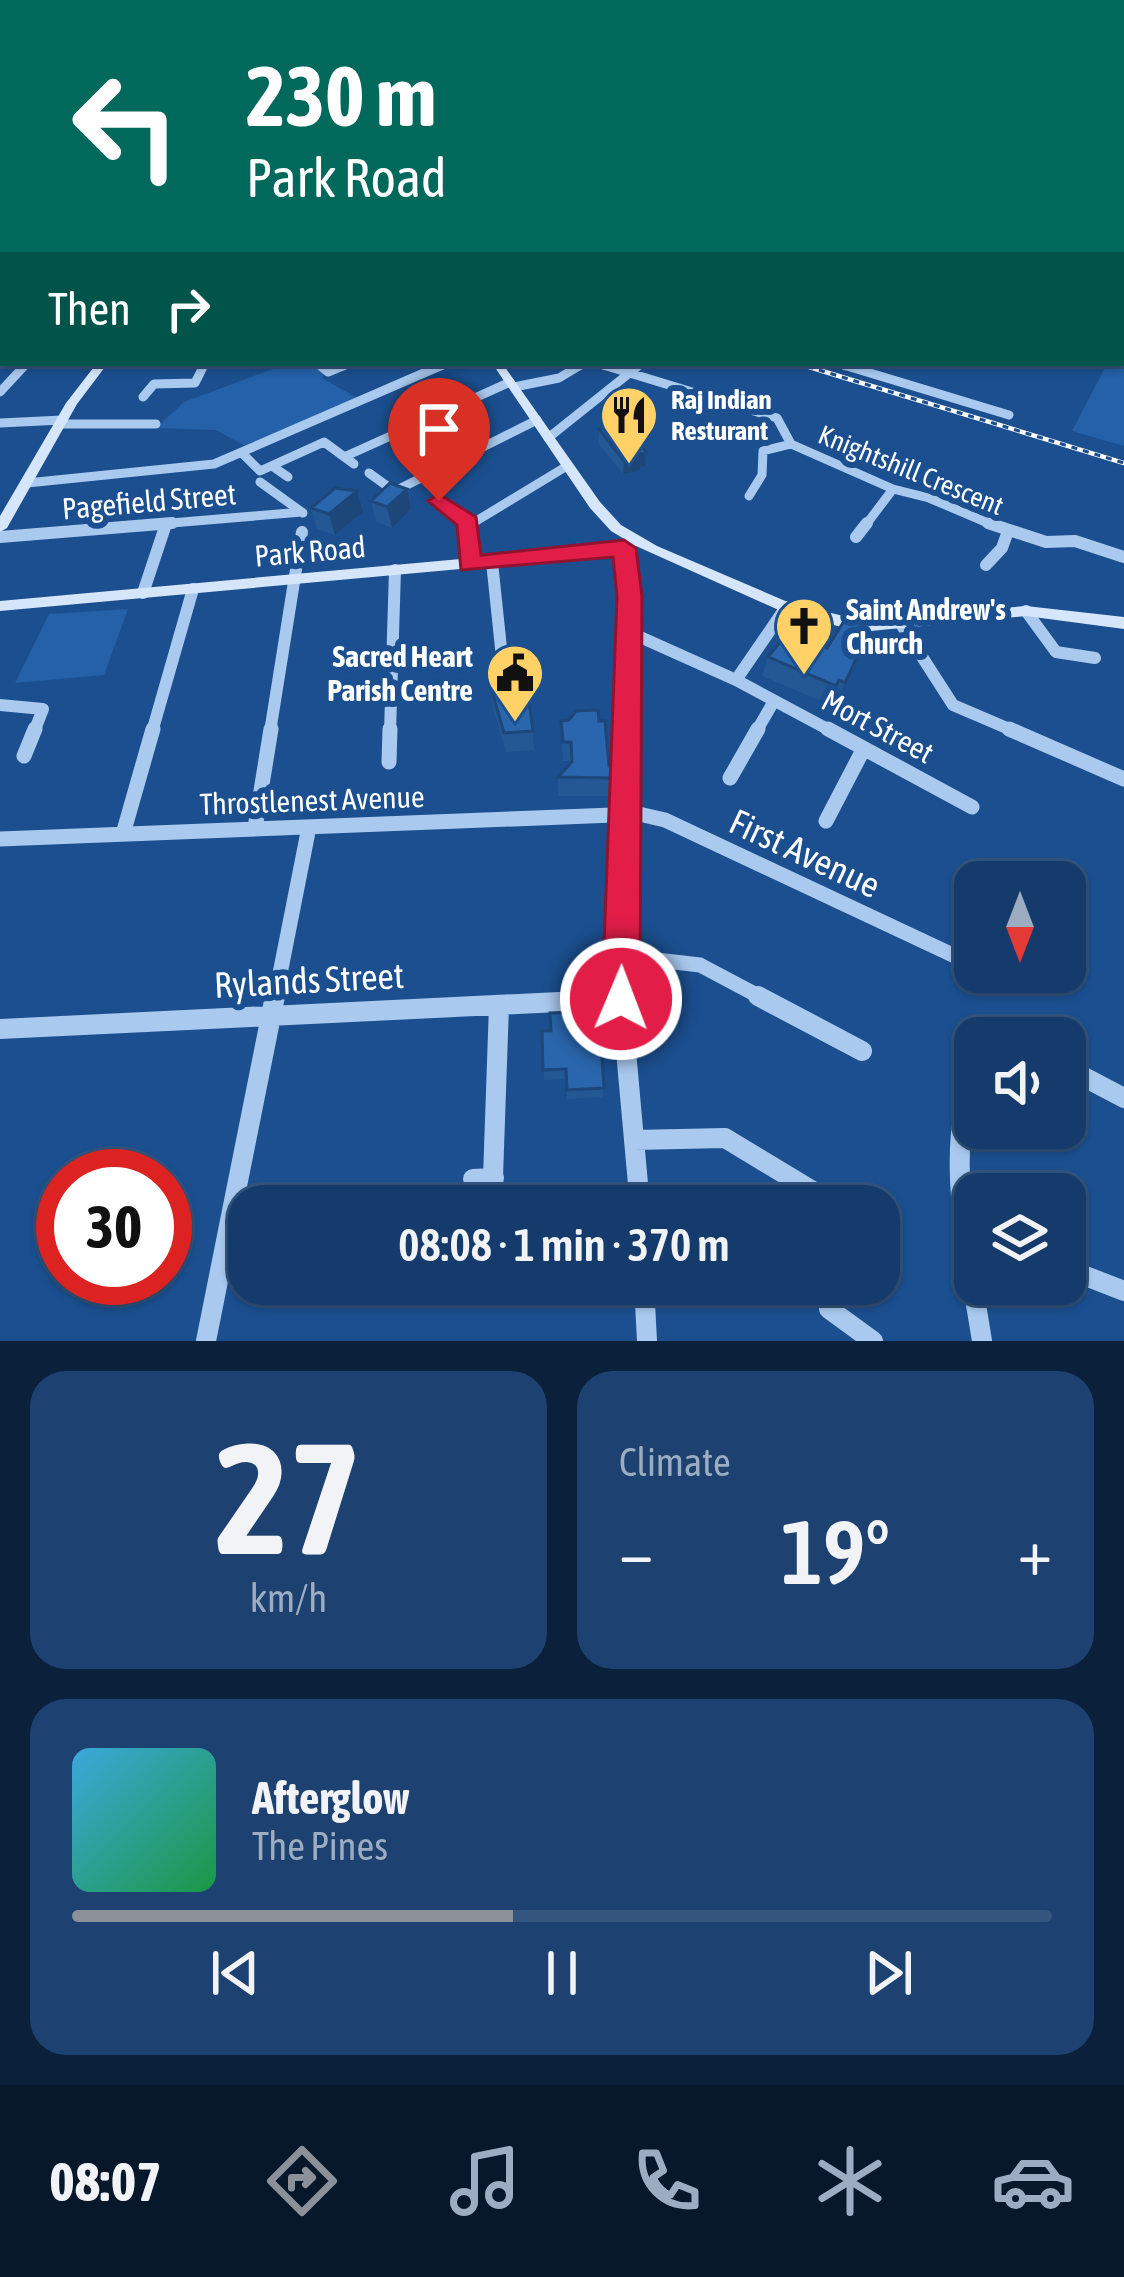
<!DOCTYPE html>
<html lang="en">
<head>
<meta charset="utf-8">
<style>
	:root { --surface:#143b6b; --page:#1d4271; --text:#f1f3f6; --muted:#9dadc1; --line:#33557e; --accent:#8c9099 }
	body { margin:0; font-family:"Asap Condensed",sans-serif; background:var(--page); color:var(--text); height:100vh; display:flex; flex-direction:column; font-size:45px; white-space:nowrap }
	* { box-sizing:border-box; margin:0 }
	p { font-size:39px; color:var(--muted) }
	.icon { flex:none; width:66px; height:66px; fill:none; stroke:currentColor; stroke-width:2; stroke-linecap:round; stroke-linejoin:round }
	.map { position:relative; height:1341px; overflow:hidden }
	.side { display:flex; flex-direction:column; gap:30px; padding:30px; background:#0b203b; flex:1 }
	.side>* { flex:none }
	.top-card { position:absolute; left:0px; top:0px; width:1125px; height:366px; box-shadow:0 3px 9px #0004,0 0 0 3px var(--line); background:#00695c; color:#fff; overflow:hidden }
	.needle { width:78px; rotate:180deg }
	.buttons { position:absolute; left:954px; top:861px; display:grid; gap:24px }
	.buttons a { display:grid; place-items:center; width:132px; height:132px; border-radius:24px; background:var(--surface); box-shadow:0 3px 9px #0004,0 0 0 3px var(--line); font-size:60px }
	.speed { position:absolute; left:36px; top:1149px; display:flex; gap:24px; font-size:60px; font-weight:700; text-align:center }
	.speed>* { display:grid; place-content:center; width:156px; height:156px; border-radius:50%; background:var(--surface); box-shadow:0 3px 9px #0004,0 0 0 3px var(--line); line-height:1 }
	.speed .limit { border:18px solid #d22; background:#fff; color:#111 }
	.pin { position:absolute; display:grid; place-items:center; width:102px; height:102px; color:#fff; margin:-123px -51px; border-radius:50% 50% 50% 0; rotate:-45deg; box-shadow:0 0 12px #0007 }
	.pin .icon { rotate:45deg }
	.me { position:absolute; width:132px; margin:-66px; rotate:1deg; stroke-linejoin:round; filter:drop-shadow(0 0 9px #0008) }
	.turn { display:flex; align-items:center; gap:42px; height:252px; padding:0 48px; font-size:54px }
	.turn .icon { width:156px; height:156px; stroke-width:2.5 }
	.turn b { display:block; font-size:84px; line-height:102px }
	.then { display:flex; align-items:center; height:114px; padding:0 48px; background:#0003; gap:24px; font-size:45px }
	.big { font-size:90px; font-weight:600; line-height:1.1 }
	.side .widget { flex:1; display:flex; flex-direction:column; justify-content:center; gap:18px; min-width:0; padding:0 42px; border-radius:36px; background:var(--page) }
	.side .dial { align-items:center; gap:0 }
	.dial b { font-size:156px; line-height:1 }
	.song { display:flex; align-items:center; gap:36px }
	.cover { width:144px; height:144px; border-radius:18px; background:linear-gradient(135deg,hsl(200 70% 55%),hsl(140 70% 35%)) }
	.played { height:12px; border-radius:6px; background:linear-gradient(90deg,var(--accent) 45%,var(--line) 45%) }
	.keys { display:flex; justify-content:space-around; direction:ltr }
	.heat { display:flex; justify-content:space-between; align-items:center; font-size:66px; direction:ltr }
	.side .tiles { flex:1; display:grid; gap:30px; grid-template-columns:1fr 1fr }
	.widget:last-child { grid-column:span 2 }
	.trip { position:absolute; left:228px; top:1185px; width:672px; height:120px; border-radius:36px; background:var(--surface); box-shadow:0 3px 9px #0004,0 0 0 3px var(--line); font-weight:600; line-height:120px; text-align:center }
	.menu { display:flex; height:192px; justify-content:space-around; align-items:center; background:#08182b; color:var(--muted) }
	.menu .icon { width:84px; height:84px }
	.menu .active { color:var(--accent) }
	.menu b { font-size:54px; color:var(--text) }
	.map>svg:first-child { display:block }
	.green { fill:#2461a8 }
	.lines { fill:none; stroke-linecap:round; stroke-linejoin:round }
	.street-far4 { stroke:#a9c9ee; stroke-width:8 }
	.street-far3 { stroke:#a9c9ee; stroke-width:9 }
	.street-far2 { stroke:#a9c9ee; stroke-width:12 }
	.street-far1 { stroke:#a9c9ee; stroke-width:15 }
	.street { stroke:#a9c9ee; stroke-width:20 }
	.secondary { fill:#d6e6fa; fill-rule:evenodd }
	.rail-casing { stroke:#fff; stroke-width:4.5 }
	.rail { stroke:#1b4f8f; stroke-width:3; stroke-dasharray:6; stroke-linecap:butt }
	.wall { fill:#245895 }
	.shaded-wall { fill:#1d4779 }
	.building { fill:#2a66ad; stroke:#1d4779; stroke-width:3 }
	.route { fill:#e11d48; stroke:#92132f; stroke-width:3 }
	.labels { text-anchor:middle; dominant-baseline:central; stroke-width:12; stroke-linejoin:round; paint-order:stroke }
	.far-poi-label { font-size:27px; font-weight:bold; fill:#fff; stroke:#1b4f8f; text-anchor:start }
	.far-street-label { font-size:27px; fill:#fff; stroke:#1b4f8f }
	.street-label { font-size:30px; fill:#fff; stroke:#1b4f8f }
	.poi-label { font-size:30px; font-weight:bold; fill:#fff; stroke:#1b4f8f; text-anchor:start }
	.near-street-label { font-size:36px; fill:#fff; stroke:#1b4f8f }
</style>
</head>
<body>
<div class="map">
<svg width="1124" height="1341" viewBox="0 0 1124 1341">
	<rect width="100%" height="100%" fill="#1b4f8f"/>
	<!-- green -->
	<path class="green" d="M 289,363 L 312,363 L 324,373 L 322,378 L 357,398 L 245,446 L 216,430 L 156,428 L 184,402 Z
		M 1115,363 L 1124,366 L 1124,446 L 1072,431 L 1107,364 Z
		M 128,609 L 104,675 L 15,683 L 49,614 Z"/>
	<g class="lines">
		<!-- street-far4 -->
		<path class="street-far4" d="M 597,363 L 605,366
			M 837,363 L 845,366
			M 344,366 L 350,363
			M 441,366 L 447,363
			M 580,366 L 584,363"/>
		<!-- street-far3 -->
		<path class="street-far3" d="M 317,363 L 328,372 L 350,363
			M 597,363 L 777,418 L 791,444 L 893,489 L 929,498 L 995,526
			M 837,363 L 1009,415
			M 514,387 L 559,378 L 584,363
			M 0,392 L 27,363
			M 143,397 L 154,384 L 195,383 L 205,363
			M 0,423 L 62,420
			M 60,424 L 156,424
			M 548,438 L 642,363
			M 242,453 L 260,471 L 324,442 L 354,464
			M 344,457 L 510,382
			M 272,466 L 288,477
			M 369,473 L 394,491
			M 260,482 L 303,513
			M 27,483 L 214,464 L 447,363
			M 393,492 L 537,420
			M 749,496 L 762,475 L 763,451 L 791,444
			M 439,501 L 468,522
			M 136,526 L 302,512
			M 468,526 L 567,466
			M 865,526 L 893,489"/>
		<!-- street-far2 -->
		<path class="street-far2" d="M 468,523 L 469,564
			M 988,523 L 1046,542 L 1075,541 L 1124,557
			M 0,537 L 172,523
			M 856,537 L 867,523
			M 624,548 L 629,632 L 627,732
			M 492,562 L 506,696
			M 986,565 L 1002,548 L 1008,531
			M 143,593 L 166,524
			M 1026,611 L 1056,652 L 1095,658
			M 901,624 L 953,705 L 1016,732
			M 629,632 L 736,680 L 833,732
			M 736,680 L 786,607
			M 0,705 L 43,709 L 34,732
			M 152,732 L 193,589
			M 270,732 L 302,532
			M 390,732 L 395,570
			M 756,732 L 774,701"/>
		<!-- street-far1 -->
		<path class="street-far1" d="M 828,729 L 972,807
			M 1009,729 L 1124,779
			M 24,756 L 35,729
			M 389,762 L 390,729
			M 730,778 L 758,729
			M 826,821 L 863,750
			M 255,828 L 271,729
			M 123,834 L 153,729
			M 0,839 L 639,814 L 665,820 L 957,957
			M 622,956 L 700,965 L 764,999
			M 275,999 L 309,827
			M 621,999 L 627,729"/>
		<!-- street -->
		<path class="street" d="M 621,996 L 640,1206
			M 758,996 L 862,1051
			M 0,1029 L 621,999
			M 1065,1067 L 1124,1098
			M 975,1070 C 943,1151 969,1257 982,1341
			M 634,1140 L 725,1138 L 821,1196
			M 473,1179 L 494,1178
			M 492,1206 L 499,1005
			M 1065,1268 L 1124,1291
			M 644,1284 L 647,1341
			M 829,1309 L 873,1341
			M 206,1341 L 275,996"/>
		<!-- secondary -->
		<path class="secondary" d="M 0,220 L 3,220 L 3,224 L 0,224 Z
			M 97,363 L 108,363 L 77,404 L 7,528 L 0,532 L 0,516 L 66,403 Z
			M 492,363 L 502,363 L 600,502 L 621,525 L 657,546 L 790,603 L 860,620 L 1026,606 L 1124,617 L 1124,629 L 1026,616 L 860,632 L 781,611 L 636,546 L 624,553 L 582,558 L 0,611 L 0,601 L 582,548 L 620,544 L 626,540 L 611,531 L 590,508 Z"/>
		<!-- rail casing -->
		<g class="rail-casing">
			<path id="rail" d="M 0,173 L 3,188
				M 0,216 L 3,208
				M 796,363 L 1124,463"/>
		</g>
		<!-- rail -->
		<use href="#rail" class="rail"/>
	</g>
	<!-- wall -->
	<path class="wall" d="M 599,429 L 645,466 L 640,467 L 640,471 L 623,474 L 598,443 Z
		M 407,489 L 411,509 L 392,528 L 376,522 L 371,501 Z
		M 311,508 L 363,512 L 335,535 L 317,529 Z
		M 868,634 L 837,701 L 831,699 L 828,704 L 762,676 L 768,657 L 827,648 Z
		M 490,684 L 533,731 L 534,750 L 506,752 L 492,704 Z
		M 561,721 L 599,721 L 614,790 L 609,796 L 558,796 L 558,777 L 571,763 L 571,761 L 563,761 Z
		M 542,1031 L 604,1088 L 602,1097 L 567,1099 L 566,1079 L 544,1080 Z"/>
	<!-- shaded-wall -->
	<path class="shaded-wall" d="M 646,452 L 645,466 L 640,467 L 640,471 L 623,474 L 624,461 Z
		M 407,489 L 411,509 L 392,528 L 387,507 Z
		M 357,491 L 363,512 L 335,535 L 329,514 Z
		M 616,771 L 614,790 L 609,796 L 611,778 Z"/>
	<!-- building -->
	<path class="building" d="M 622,421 L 646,452 L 639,454 L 641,457 L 624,461 L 599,429 Z
		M 390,483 L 407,489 L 387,507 L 371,501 Z
		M 335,488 L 357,491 L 329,514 L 311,508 Z
		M 846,618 L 862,618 L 868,634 L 845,683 L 839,680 L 836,686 L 768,657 L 789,631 L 827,648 Z
		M 526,679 L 533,731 L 504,733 L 490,684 L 506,686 Z
		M 598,710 L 599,721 L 605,721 L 609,766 L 616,771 L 611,778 L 558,777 L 572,762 L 571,742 L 563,742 L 561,721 L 569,720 L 576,711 Z
		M 599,1011 L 604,1088 L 567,1090 L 566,1069 L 543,1070 L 542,1031 L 551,1031 L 550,1013 Z"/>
	<!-- sky -->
	<linearGradient id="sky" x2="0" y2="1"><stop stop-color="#0f2b4f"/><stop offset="0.43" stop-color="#39639b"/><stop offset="1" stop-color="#39639b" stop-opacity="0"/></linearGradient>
	<rect width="1124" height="331" fill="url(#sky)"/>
	<!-- route -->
	<path class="route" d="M 439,494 L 476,517 L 481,555 L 624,540 L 636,548 L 642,596 L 640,999 L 634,1013 L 621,1018 L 608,1013 L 602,999 L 617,596 L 613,557 L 461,570 L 457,525 L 428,501 Z"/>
	<!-- icons -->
	<defs>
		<g id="restaurant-pin" transform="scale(3)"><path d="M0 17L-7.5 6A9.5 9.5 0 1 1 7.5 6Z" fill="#ffd166" stroke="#1b4f8f"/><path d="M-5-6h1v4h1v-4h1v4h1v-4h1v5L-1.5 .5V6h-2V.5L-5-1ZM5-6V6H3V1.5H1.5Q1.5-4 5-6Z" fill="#111"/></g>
		<g id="church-pin" transform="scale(3)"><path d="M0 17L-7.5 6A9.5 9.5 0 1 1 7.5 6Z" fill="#ffd166" stroke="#1b4f8f"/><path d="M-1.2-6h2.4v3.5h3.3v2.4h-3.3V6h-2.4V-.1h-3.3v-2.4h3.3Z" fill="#111"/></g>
		<g id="civic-pin" transform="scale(3)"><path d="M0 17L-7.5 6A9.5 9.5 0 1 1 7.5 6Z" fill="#ffd166" stroke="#1b4f8f"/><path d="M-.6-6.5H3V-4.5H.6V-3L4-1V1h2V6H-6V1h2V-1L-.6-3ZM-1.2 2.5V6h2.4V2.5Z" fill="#111"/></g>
	</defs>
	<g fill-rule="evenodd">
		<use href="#restaurant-pin" x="629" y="415"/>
		<use href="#church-pin" x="804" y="626"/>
		<use href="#civic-pin" x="515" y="673"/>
	</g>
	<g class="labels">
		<!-- far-poi labels -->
		<g class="far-poi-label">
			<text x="671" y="399">Raj Indian<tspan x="671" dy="31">Resturant</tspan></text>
		</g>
		<!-- far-street labels -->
		<g class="far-street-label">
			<text transform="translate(911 470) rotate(22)">Knightshill Crescent</text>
		</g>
		<!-- street labels -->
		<g class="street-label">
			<text transform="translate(149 501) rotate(-5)">Pagefield Street</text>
			<text transform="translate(310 551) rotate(-5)">Park Road</text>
			<text transform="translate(878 726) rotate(28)">Mort Street</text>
			<text transform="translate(312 800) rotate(-2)">Throstlenest Avenue</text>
		</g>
		<!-- poi labels -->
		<g class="poi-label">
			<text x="846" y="609">Saint Andrew's<tspan x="846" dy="34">Church</tspan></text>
			<text x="473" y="656" text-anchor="end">Sacred Heart<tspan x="473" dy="34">Parish Centre</tspan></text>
		</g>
		<!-- near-street labels -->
		<g class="near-street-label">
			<text transform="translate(805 853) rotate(25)">First Avenue</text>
			<text transform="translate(309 980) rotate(-3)">Rylands Street</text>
		</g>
	</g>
</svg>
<div class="buttons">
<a><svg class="needle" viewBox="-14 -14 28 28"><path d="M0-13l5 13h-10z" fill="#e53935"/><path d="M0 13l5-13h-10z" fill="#9dadc1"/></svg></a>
<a><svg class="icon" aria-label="sound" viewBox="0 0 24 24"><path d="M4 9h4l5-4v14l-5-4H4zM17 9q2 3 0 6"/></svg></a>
<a><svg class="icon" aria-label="layers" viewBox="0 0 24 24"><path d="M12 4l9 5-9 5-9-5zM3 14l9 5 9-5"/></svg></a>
</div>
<div class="speed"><div class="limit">30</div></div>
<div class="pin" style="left:439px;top:501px;background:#d93025"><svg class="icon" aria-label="arrive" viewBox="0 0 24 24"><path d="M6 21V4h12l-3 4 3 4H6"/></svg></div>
<svg class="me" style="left:621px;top:999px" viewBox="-20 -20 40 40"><circle r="17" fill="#e11d48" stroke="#fff" stroke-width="3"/><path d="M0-11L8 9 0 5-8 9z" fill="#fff"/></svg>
<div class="trip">08:08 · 1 min · 370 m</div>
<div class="top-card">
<div class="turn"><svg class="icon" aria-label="left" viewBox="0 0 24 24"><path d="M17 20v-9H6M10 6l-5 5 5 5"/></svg><div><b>230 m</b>Park Road</div></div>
<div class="then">Then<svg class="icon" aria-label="right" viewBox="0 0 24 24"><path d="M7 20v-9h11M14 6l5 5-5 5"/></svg></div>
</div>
</div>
<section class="side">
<div class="tiles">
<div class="widget dial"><b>27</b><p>km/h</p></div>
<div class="widget"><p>Climate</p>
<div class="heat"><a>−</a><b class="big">19°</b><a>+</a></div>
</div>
<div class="widget">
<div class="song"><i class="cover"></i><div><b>Afterglow</b><p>The Pines</p></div></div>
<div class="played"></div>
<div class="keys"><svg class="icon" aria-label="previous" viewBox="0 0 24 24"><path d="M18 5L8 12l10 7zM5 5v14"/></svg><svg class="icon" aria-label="pause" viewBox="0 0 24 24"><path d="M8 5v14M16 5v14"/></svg><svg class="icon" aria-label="next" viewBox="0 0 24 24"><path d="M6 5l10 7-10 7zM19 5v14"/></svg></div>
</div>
</div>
</section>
<nav class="menu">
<b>08:07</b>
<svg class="icon active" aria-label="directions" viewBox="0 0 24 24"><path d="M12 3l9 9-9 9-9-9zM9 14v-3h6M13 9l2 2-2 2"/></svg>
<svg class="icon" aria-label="music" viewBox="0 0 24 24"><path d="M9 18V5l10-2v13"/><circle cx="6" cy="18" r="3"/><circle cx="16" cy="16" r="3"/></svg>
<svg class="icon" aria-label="phone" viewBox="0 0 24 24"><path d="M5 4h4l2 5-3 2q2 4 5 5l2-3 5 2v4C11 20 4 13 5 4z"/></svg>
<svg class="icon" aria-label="climate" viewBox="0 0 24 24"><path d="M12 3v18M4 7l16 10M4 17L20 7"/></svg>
<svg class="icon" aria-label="car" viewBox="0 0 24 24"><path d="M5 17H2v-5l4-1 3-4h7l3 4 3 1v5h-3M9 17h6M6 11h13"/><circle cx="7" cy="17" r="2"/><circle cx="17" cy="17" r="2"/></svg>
</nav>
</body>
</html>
